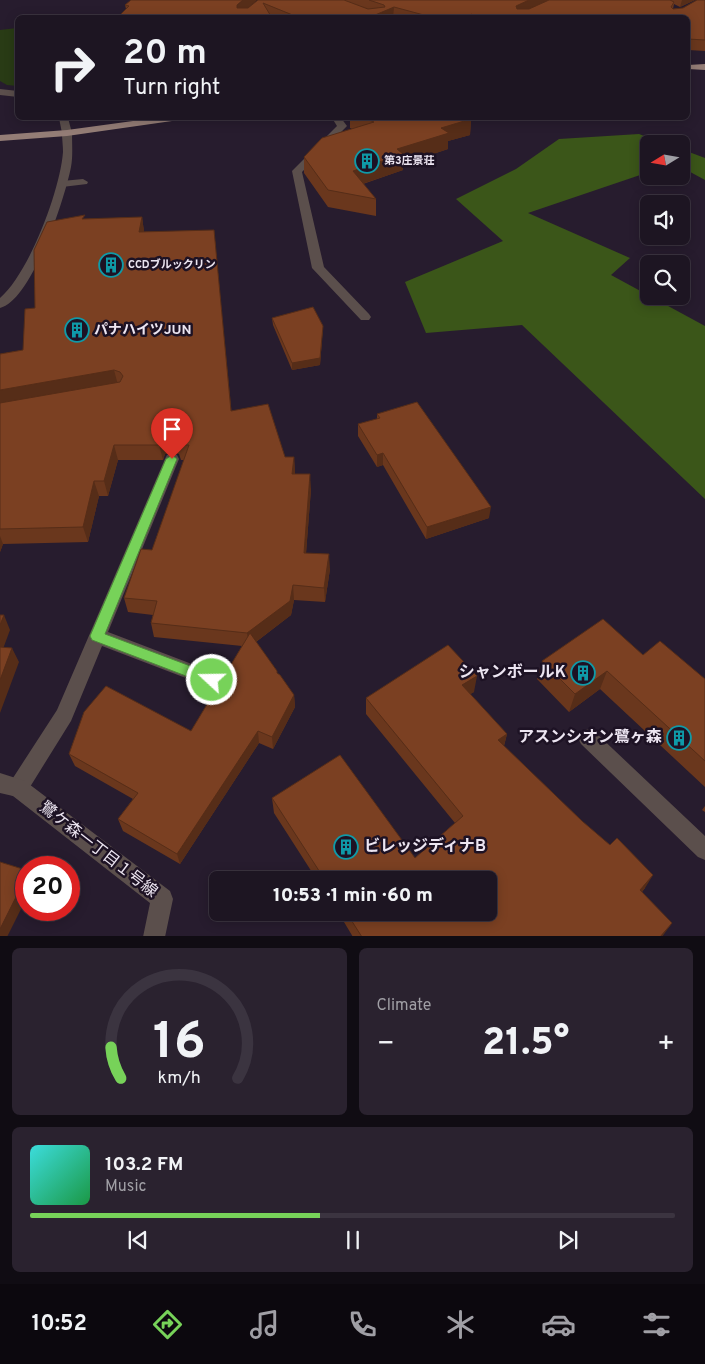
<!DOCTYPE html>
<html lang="en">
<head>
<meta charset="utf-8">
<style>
	:root { --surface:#1d1522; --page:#2a222f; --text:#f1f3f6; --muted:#a09fa5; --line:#3b3440; --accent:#77d259 }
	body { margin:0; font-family:Overpass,"Noto Sans JP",sans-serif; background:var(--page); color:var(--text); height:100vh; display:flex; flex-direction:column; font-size:19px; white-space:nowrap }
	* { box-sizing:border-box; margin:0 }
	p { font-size:16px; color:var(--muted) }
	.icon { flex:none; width:28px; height:28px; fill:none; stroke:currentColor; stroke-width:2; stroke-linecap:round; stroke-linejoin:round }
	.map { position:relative; height:936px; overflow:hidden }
	.details { display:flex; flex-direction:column; gap:12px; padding:12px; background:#100c13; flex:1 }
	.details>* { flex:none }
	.guide { position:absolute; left:15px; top:15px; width:675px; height:105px; border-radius:8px; box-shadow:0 2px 12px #0003,0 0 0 1px var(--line); background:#1d1522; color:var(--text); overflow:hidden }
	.needle { width:32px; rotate:259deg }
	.tools { position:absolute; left:640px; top:135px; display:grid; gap:10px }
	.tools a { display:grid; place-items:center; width:50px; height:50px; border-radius:8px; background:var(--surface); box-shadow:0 2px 12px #0003,0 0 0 1px var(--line); font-size:25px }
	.speed { position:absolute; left:15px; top:856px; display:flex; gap:10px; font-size:25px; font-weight:700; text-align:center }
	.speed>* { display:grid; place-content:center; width:65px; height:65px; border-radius:50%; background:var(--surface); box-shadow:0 2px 12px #0003,0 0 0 1px var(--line); line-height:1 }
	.speed .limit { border:8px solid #d22; background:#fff; color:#111 }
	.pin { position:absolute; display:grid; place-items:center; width:42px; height:42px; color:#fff; margin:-51px -21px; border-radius:50% 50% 50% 0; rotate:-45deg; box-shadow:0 0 5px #0007 }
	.pin .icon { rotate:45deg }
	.me { position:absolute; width:55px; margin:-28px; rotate:291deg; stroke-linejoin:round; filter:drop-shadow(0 0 4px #0008) }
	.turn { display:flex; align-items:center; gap:18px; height:105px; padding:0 25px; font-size:22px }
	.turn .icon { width:65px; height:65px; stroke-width:2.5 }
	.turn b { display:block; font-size:35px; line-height:42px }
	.big { font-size:38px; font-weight:800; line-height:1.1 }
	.details .card { flex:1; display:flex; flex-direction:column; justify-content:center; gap:8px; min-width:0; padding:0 18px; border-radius:8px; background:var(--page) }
	.details .dial { align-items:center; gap:0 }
	.dial svg { height:130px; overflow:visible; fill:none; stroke:var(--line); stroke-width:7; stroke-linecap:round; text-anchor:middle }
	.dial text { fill:var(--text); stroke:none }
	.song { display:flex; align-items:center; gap:15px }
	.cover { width:60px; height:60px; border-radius:8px; background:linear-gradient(135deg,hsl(180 70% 55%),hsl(140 70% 35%)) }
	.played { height:5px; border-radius:2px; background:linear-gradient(90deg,var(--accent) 45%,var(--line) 45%) }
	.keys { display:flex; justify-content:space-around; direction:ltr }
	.heat { display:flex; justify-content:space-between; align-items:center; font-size:28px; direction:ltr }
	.details .tiles { flex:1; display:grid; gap:12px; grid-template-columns:1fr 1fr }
	.card:last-child { grid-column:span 2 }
	.trip { position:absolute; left:209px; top:871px; width:288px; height:50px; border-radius:8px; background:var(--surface); box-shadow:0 2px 12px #0003,0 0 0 1px var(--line); font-weight:800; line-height:50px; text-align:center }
	.dock { display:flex; height:80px; justify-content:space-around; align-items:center; background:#0c080e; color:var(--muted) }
	.dock .icon { width:35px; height:35px }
	.dock .current { color:var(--accent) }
	.dock b { font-size:22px; color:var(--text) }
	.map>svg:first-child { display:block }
	.green { fill:#293b15 }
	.forest { fill:#3b5619 }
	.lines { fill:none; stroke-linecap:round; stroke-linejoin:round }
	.service { fill:#5b4f4c; fill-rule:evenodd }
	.minor { fill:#5b4f4c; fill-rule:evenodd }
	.primary { fill:#947d76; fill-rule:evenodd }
	.wall { fill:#6a371d }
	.shaded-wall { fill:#562d18 }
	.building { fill:#7b4022; stroke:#562d18 }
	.route { fill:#77d259; stroke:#4d883a }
	.labels { text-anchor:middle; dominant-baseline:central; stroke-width:5; stroke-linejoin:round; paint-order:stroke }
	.far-poi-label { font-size:11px; font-weight:bold; fill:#ece5f1; stroke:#1d1224; text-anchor:start }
	.poi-label { font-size:14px; font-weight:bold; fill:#ece5f1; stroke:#1d1224; text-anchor:start }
	.near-poi-label { font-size:16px; font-weight:bold; fill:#ece5f1; stroke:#1d1224; text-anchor:end }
	.near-street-label { font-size:16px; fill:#ece5f1; stroke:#1d1224 }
</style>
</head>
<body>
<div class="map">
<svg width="705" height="937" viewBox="0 0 705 937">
	<rect width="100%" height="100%" fill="#271c2e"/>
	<!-- green -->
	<path class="green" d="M 17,28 L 18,28 L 17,86 L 7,85 L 0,81 L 0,30 Z"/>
	<!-- forest -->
	<path class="forest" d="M 639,134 L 666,144 L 649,144 L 649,172 L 528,213 L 630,258 L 611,275 L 705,326 L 705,499 L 522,325 L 426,333 L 405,282 L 503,241 L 456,199 L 516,169 L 559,139 Z
		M 681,149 L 705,158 L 705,180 L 681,167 Z"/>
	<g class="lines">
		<!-- service -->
		<path class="service" d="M 0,89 L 18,91 L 18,97 L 0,95 Z
			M 59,118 L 68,118 L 72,133 L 70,135 L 67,136 L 62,133 Z
			M 332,118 L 341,118 L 347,126 L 302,172 L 324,267 L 369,314 L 371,317 L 369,320 L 361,320 L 312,268 L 292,171 L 337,126 Z
			M 83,179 L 88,182 L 87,184 L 62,187 L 57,184 L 62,181 Z
			M 172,454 L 177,455 L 179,459 L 108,632 L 218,674 L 221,680 L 218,686 L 212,688 L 102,646 L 71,721 L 25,795 L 18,798 L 11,795 L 8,788 L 11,781 L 57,710 L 165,459 L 167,455 Z
			M 588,729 L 595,732 L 705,836 L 705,860 L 698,857 L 581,744 L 578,738 L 581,732 Z"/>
		<!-- minor -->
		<path class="minor" d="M 67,130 L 72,133 C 72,145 73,156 71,167 C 65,198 32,300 0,308 L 0,298 C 29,273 60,191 63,152 C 63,146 62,139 62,133 Z
			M 0,773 L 25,781 L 170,891 L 173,899 L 165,937 L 143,937 L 150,903 L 13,796 L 0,793 Z"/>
		<!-- primary -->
		<path class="primary" d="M 705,64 L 705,70 L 688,69 L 688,65 Z
			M 155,118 L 177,118 L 172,121 L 67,136 L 0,141 L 0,135 L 67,130 Z"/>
	</g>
	<!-- wall -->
	<path class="wall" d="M 258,0 L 695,0 L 680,7 L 674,4 L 673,9 L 683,8 L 705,0 L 705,51 L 688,50 L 688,18 L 272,17 L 126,9 L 125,5 L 248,8 Z
		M 350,118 L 470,118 L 471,119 L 470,135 L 448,141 L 448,149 L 403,164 L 403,170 L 363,184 L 376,199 L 376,216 L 328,207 L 304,173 L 304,157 L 352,128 L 350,128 Z
		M 142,217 L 144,232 L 215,244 L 231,411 L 285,457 L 294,457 L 295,474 L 311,489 L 306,553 L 330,569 L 325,602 L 294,600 L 291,615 L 256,642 L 277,671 L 277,674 L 294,695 L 295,707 L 273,749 L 259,743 L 180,864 L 123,831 L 118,819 L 133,799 L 75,766 L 69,754 L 191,731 L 242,646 L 154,637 L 151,623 L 153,615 L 128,612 L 124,598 L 152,550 L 184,460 L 181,460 L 179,454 L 172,452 L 165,454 L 163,460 L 118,460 L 108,496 L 99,496 L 88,542 L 3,544 L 0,552 L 0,354 L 23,350 L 86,219 Z
		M 272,318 L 323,326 L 320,365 L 292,370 L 273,325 Z
		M 377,414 L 489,518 L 426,539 L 383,465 L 377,467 L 358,436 L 358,424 L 377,419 Z
		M 643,655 L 705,679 L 705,787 L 600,689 L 569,712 L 537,679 L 542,661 Z
		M 474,692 L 470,694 L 507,734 L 504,746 L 645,888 L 642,892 L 662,937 L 353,937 L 338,912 L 488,912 L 488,880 L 317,880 L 274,813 L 272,798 L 415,858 L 455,823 L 366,714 L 366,698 Z
		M 705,806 L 705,812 L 702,810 Z"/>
	<!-- shaded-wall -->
	<path class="shaded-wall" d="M 243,0 L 257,0 L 238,17 L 237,5 Z
		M 529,0 L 551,0 L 514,18 L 516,6 Z
		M 682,0 L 695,0 L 680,7 Z
		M 394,7 L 393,18 L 368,18 Z
		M 472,14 L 471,18 L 465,18 Z
		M 471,119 L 470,135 L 448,141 L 448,149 L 403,164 L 403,170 L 353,187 L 353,171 L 441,128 Z
		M 142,217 L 144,231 L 142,247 L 139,232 Z
		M 214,230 L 215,244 L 233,426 L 231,411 Z
		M 323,326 L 320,365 L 292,370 L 292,363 Z
		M 114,370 L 118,385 L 0,406 L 0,390 Z
		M 169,437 L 172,452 L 165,454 L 163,460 L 159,445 L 162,439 Z
		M 114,445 L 118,460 L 108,496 L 104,481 Z
		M 383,453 L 383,465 L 377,467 L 377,455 Z
		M 294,457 L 295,472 L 293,489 L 292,474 Z
		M 310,474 L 311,489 L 305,567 L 304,553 Z
		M 94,481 L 99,496 L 88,542 L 83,527 Z
		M 491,507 L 489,518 L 426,539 L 427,527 Z
		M 0,536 L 3,544 L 0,552 Z
		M 329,554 L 330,569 L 325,602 L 324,588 Z
		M 293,585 L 294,600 L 291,615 L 249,647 L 247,633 Z
		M 4,615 L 10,630 L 0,657 L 0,625 Z
		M 12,648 L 19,662 L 0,713 L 0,680 Z
		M 607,671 L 600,689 L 569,712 L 575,694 Z
		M 477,676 L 474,692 L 459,701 L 462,685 Z
		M 294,695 L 295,707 L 273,749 L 272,737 Z
		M 258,731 L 259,743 L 180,864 L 177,854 Z
		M 507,734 L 503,749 L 498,740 Z
		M 653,875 L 645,888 L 632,903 L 640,890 Z
		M 26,877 L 26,899 L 7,937 L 0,937 L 0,929 Z
		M 672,923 L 662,937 L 660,937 Z"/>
	<!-- building -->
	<path class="building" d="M 131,0 L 243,0 L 237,5 L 237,8 L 248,8 L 258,0 L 344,0 L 368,9 L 385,7 L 384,5 L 369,0 L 529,0 L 516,6 L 517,9 L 529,9 L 549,0 L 670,0 L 674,2 L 671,7 L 673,9 L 683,8 L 697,0 L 705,0 L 705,40 L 688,39 L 688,18 L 476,18 L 472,14 L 465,18 L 435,18 L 394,7 L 368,18 L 300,18 L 263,3 L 272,18 L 117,18 L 129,6 L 125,5 Z
		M 364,118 L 470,118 L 471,119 L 441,128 L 449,133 L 397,149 L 403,154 L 353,171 L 376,199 L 328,190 L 304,157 L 322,138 L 374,122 Z
		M 85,215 L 82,219 L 142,217 L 139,232 L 214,230 L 231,411 L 268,404 L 285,457 L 294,457 L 292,474 L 310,474 L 304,553 L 329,554 L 324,588 L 293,585 L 290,601 L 247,633 L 151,623 L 157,601 L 124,598 L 141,549 L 152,550 L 189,445 L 178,445 L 176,439 L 169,437 L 162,439 L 159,445 L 114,445 L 104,481 L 94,481 L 83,527 L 0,529 L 0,403 L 120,382 L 123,376 L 120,372 L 114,370 L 0,390 L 0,354 L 23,350 L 25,309 L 35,308 L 34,250 L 47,222 Z
		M 313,307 L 323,326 L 320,358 L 292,363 L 272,318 Z
		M 417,402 L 491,507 L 427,527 L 383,453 L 377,455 L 358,424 L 380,418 L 377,414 Z
		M 0,615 L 4,615 L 0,625 Z
		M 603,619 L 643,655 L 660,641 L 705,679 L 705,761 L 607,671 L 575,694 L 542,661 Z
		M 250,633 L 277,671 L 277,673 L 280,675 L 294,695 L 272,737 L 258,731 L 177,854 L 118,819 L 138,793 L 69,754 L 84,712 L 106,686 L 191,731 Z
		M 448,645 L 477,676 L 462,685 L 507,734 L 498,740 L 582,821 L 610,845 L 617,838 L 653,875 L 640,890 L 672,923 L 660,937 L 362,937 L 346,912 L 488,912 L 488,880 L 325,880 L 272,798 L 340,755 L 415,858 L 463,816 L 366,698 Z
		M 0,647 L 12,648 L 0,680 Z
		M 0,862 L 26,870 L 26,877 L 0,929 Z"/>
	<!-- route -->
	<path class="route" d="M 172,455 L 177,459 L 105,634 L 217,676 L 219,680 L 217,685 L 212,686 L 92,640 L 90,636 L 166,459 Z"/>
	<!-- icons -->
	<defs>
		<g id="building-ring" transform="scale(1.25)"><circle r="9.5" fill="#1d1224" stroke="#0f9aa8" stroke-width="1.5"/><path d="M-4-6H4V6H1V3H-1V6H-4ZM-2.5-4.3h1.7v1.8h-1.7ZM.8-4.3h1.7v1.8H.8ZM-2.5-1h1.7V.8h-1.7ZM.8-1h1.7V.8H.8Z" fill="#0f9aa8"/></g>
	</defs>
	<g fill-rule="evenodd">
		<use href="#building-ring" x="367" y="161"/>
		<use href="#building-ring" x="111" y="265"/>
		<use href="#building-ring" x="77" y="330"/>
		<use href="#building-ring" x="583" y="673"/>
		<use href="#building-ring" x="679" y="738"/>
		<use href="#building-ring" x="346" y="847"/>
	</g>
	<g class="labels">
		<!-- far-poi labels -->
		<g class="far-poi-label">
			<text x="384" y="161">第3庄景荘</text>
			<text x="128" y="265">CCDブルックリン</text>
		</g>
		<!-- poi labels -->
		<g class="poi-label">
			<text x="94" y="330">パナハイツJUN</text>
		</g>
		<!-- near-poi labels -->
		<g class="near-poi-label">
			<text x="566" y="673">シャンボールK</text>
			<text x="662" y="738">アスンシオン鷺ヶ森</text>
			<text x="364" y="847" text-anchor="start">ビレッジディナB</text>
		</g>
		<!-- near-street labels -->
		<g class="near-street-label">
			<text transform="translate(98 850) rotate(38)">鷺ケ森一丁目１号線</text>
		</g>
	</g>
</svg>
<div class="tools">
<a><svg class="needle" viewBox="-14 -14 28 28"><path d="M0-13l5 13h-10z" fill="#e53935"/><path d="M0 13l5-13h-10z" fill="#a09fa5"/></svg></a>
<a><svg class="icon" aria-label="sound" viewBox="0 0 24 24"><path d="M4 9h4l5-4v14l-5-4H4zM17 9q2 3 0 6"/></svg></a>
<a><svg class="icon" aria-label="search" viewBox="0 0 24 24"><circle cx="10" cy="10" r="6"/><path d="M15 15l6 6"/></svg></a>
</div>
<div class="speed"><div class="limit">20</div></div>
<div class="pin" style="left:172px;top:459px;background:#d93025"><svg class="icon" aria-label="arrive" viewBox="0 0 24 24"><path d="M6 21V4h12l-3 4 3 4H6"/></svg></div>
<svg class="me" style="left:212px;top:680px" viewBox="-20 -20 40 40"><circle r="17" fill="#77d259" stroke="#fff" stroke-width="3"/><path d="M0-11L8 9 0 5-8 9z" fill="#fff"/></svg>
<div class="trip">10:53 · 1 min · 60 m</div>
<div class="guide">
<div class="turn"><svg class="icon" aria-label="right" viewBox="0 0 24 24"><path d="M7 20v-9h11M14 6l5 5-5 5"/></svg><div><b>20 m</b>Turn right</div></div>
</div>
</div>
<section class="details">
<div class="tiles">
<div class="card dial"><svg viewBox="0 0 100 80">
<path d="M14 69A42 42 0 1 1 86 69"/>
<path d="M14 69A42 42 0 0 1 8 50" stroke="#77d259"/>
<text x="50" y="56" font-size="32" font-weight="700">16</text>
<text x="50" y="72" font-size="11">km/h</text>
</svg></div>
<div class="card"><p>Climate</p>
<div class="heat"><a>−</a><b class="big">21.5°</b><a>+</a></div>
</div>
<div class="card">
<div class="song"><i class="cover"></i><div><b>103.2 FM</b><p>Music</p></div></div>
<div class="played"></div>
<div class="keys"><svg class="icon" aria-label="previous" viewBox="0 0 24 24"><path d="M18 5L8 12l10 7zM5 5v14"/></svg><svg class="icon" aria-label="pause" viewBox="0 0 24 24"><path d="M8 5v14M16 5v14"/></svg><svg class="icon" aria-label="next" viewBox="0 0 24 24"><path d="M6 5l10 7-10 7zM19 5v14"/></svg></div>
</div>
</div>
</section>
<nav class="dock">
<b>10:52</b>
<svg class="icon current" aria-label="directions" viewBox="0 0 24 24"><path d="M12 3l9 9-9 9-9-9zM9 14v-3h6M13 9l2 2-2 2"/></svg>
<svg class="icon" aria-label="music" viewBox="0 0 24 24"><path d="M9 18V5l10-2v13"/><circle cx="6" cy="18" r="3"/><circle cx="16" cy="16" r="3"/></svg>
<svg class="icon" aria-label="phone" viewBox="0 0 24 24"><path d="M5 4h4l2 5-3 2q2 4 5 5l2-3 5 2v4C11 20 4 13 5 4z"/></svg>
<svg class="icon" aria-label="climate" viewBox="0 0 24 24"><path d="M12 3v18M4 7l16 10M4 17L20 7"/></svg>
<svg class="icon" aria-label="car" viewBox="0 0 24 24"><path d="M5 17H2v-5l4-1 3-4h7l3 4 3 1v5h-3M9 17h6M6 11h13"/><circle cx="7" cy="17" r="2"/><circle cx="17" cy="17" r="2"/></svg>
<svg class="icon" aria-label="filters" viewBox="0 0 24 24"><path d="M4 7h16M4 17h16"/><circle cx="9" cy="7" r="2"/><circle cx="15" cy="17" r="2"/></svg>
</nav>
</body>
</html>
